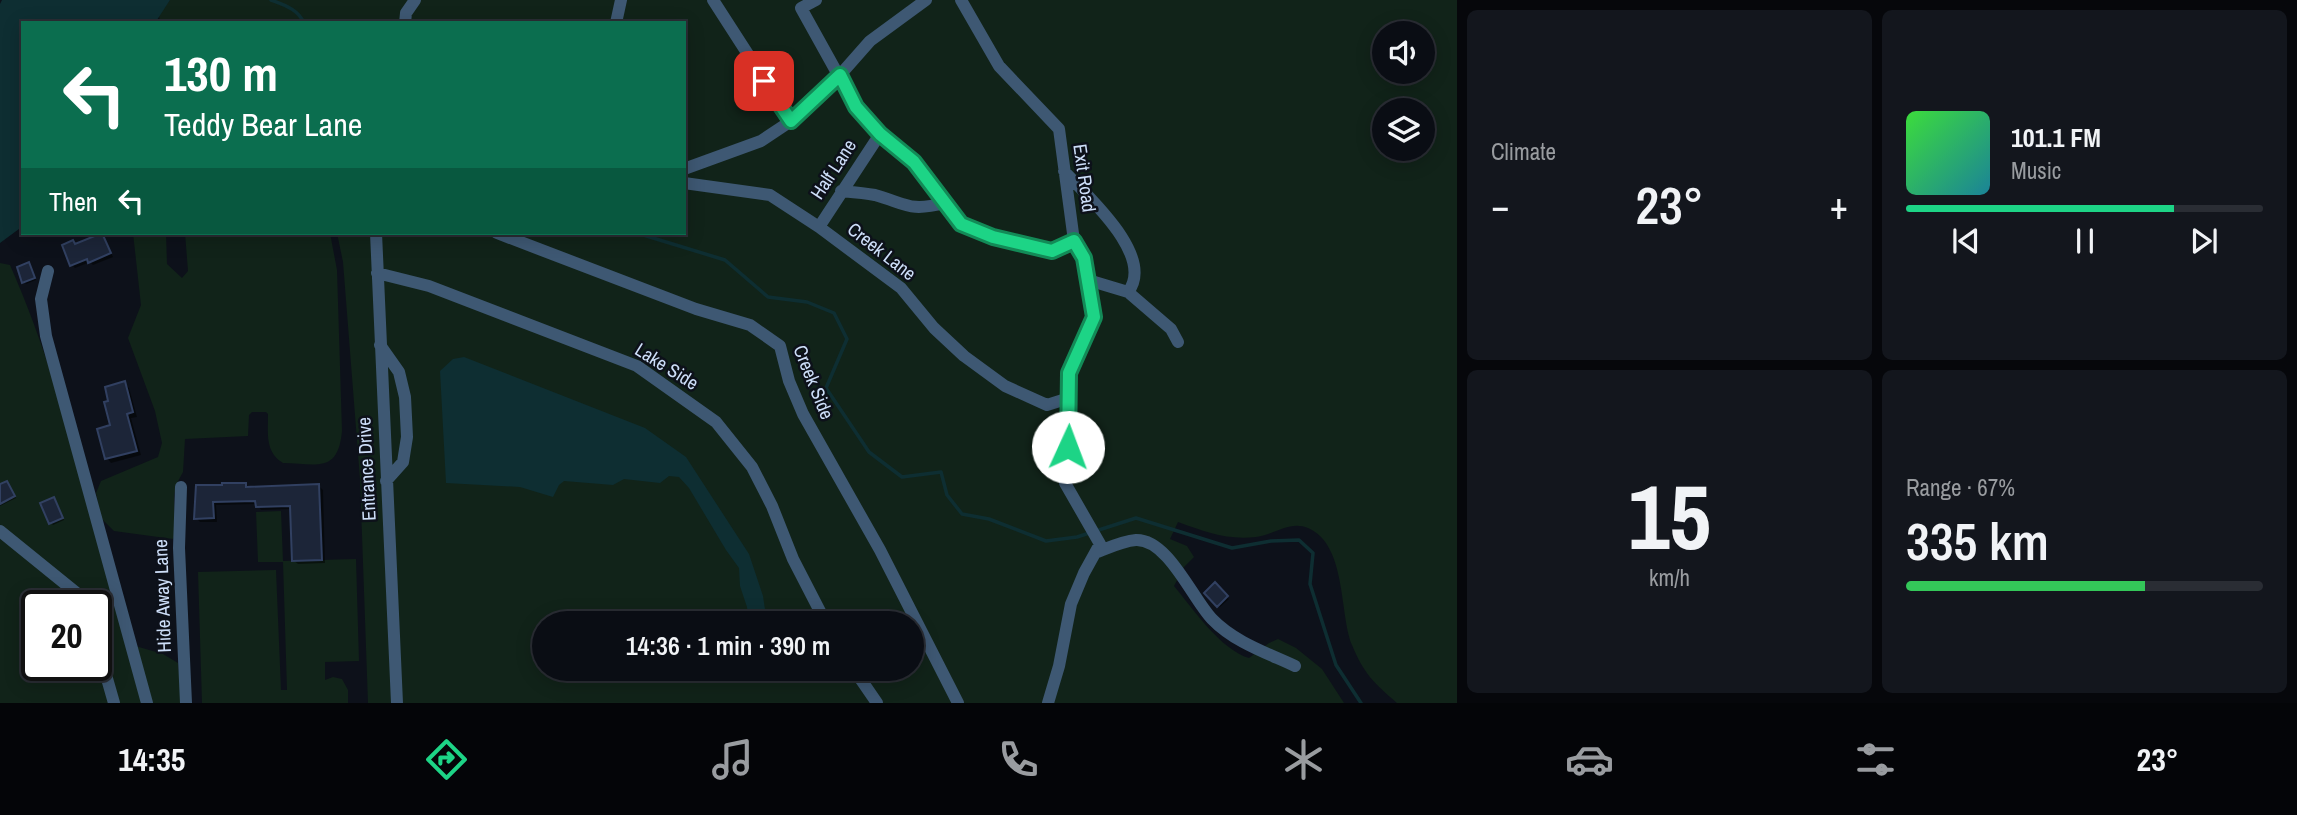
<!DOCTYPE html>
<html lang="en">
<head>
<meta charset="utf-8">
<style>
	:root { --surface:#0a0d14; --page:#13161d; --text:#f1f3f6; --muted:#999ca0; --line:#2a2d34; --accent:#1dd486 }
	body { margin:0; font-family:"Archivo Narrow",sans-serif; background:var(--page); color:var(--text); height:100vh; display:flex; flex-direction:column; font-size:26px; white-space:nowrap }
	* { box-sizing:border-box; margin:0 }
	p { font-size:23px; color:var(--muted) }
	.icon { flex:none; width:38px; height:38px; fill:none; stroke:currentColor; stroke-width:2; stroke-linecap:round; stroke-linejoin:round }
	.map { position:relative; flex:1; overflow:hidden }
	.details { display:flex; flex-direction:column; gap:10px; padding:10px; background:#06070b; width:840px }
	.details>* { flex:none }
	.banner { position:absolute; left:21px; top:21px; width:665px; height:214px; border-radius:0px; box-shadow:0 4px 18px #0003,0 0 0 2px var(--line); background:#0b6e4f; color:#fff; overflow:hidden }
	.controls { position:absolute; left:1372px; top:21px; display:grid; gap:14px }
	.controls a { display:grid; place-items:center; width:63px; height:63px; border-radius:50%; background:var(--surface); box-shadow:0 4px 18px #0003,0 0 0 2px var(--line); font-size:35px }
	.speed { position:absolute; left:21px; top:590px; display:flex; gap:14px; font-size:35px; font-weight:700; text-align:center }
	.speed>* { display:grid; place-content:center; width:91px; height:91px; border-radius:50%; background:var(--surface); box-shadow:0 4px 18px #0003,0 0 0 2px var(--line); line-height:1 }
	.speed .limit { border:4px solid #111; border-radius:10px; background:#fff; color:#111 }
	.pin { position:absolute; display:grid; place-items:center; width:60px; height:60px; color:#fff; margin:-30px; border-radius:14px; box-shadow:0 4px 10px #0006 }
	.me { position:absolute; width:77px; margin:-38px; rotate:2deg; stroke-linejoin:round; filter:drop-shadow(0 0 5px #0008) }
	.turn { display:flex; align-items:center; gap:24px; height:147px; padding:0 28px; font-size:32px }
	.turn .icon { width:91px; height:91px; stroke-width:2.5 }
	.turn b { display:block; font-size:49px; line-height:60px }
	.then { display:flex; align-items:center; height:66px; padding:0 28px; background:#0003; gap:14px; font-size:26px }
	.big { font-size:52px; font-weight:600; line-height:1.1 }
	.details .card { flex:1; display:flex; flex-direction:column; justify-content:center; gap:10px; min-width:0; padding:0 24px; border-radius:10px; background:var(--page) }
	.details .dial { align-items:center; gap:0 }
	.dial b { font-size:91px; line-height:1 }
	.song { display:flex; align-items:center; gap:21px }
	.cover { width:84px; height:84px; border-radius:10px; background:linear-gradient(135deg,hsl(120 70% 55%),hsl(190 70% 35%)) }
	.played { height:7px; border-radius:4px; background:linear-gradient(90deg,var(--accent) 75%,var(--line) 75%) }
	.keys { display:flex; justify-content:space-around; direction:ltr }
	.heat { display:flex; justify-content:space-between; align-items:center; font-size:38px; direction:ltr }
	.charge { height:10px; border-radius:5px; background:linear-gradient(90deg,#34c759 67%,var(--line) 0) }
	.details .tiles { flex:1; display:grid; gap:10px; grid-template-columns:repeat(2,1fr) }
	.trip { position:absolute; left:532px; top:611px; width:392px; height:70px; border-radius:35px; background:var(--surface); box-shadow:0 4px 18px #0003,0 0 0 2px var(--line); font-weight:600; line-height:70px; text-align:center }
	.tabs { display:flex; height:112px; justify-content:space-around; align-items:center; background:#040508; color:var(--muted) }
	.tabs .icon { width:49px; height:49px }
	.tabs .selected { color:var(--accent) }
	.tabs b { font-size:32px; color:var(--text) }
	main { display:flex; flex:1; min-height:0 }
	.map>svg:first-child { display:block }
	.green { fill:#112319; fill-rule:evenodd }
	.water { fill:#0e2e32 }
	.shadow { fill:#0007 }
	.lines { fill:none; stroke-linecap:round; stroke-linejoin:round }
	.stream { stroke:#0e2e32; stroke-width:3.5 }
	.building { fill:#1c2538; stroke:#314061; stroke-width:2 }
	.minor { stroke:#3e5873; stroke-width:12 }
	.route-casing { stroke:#138a57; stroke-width:18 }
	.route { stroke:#1dd486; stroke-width:12 }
	.labels { text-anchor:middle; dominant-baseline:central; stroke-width:5; stroke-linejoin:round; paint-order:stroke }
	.street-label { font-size:19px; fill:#cddef8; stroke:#0d111a }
</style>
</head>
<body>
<main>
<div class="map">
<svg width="1457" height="703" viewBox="0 0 1457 703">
	<rect width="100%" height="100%" fill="#0d111a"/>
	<!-- green -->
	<path class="green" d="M 170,0 L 1457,0 L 1457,703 L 1397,703 C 1374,683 1364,674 1352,645 C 1339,613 1347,545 1308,528 C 1290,520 1274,535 1256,537 C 1226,540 1206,532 1178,522 L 1170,539 L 1187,546 L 1194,557 L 1184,567 L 1174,586 C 1193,609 1221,650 1249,658 L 1269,643 L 1278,639 L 1296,648 L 1322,669 L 1344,703 L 368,703 L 360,479 L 343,262 L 337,233 L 684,233 L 684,23 L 160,23 L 159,15 ZM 1384,33 L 1423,33 L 1423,72 L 1384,72 ZM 1384,110 L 1423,110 L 1423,149 L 1384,149 ZM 544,623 L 912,623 L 912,668 L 544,668 Z
		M 133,233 L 166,233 L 167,264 L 182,278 L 188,271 L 185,233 L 330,233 L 337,270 L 342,431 C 338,473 318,464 283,463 C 265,452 268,434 268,414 L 266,412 L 252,412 L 249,415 L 248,436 L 185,439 L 183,472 L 176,485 L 174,496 L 175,536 L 173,539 L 114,531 L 101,518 L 96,493 L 101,481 L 158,457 L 162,443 L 155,411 L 128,338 L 141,305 Z
		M 0,263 L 10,265 C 63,385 91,517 125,643 L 163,654 L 178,663 L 182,703 L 0,703 ZM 37,606 L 96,606 L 96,665 L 37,665 Z
		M 281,511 L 283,561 L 356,559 L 359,661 L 325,662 L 325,680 L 333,677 L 342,679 L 348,690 L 348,703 L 202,703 L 198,572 L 276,570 L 281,690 L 287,690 L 283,562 L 258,562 L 256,512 Z"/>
	<!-- water -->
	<path class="water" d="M 2,0 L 170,0 L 155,23 L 23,23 L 23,226 L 0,243 L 0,4 Z
		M 464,357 L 645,428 L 686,457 L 749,554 L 763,596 L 767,623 L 749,623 L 747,607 L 740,586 L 739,568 L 726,550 L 689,488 L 679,477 L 669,476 L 660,483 L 624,479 L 613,485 L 564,481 L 559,485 L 553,497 L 520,487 L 446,483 L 440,371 L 453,359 Z"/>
	<!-- shadow -->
	<path class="shadow" d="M 102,235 L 113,257 L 93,265 L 90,262 L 75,268 L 72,265 L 73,242 L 77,246 Z
		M 30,266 L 36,280 L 26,284 L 24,282 Z
		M 124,383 L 129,388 L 137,417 L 131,418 L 141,455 L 111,463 L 107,458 L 112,426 L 111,402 Z
		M 246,484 L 250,488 L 319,486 L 323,490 L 325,563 L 298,564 L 293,560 L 291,509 L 261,510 L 257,504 L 216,505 L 217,522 L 200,522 L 196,518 L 198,487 Z
		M 9,485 L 16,498 L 0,506 L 0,486 Z
		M 55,501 L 64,520 L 53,525 L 51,523 Z
		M 1215,585 L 1229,599 L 1220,607 L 1207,593 Z"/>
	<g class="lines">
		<!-- stream -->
		<path class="stream" d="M 271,0 C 284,5 298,9 304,23
			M 623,233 L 640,234 L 725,260 L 768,297 L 807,302 L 834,313 L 847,339 L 826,388 L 869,452 L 902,477 L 941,472 L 947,495 L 962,514 L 989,519 L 1046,541 L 1077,537 L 1136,518 L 1232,548 L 1271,541 L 1299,540 L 1313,553 L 1310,584 L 1336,665 L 1361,703"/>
	</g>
	<!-- building -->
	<path class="building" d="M 102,233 L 111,253 L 88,263 L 87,259 L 70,266 L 62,245 L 73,240 L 75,244 Z
		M 29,262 L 35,278 L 22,283 L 17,267 Z
		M 125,381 L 133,412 L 127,414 L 137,451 L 105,459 L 97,429 L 110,425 L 104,402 L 108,401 L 105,387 Z
		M 7,481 L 15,496 L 0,504 L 0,484 Z
		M 222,483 L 246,483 L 246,487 L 319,484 L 322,560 L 292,561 L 290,506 L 256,507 L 255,501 L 213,502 L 214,518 L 194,519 L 196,485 L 222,485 Z
		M 54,497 L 63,518 L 49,524 L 40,503 Z
		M 1215,582 L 1228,596 L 1217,607 L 1204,593 Z"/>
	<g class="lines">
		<!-- minor -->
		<path class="minor" d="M 713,0 L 791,121
			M 816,0 L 801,8 L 856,107 L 880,134 L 914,162 L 961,224 L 993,237 L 1052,251 L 1074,241
			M 961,0 L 999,66 L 1059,129 L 1074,241 L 1084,258 L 1094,317 L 1069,373 L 1065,483 L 1100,544 L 1084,573 L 1071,604 L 1059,666 L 1048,703
			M 405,23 L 406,13 L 415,0
			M 616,23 L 621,0
			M 684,169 L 761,141 L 791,121 L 840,75 L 870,41 L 926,0
			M 1064,171 C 1087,196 1156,256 1128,292
			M 684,183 L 770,195 L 819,227 L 901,288 L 934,328 L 964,356 L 1005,386 L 1047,405 L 1069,398
			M 841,191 C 852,192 864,193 875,195 C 907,204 909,212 945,203
			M 819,227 L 880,134
			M 376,233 L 397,703
			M 497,233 L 696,309 L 750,325 L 780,346 L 789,381 L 803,414 L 880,550 L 958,703
			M 48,271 L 41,299 L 46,336 L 147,703
			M 377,273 L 429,286 L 637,366 L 716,422 L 752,467 L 772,506 L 793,559 L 826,623
			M 1088,280 L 1128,292 L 1171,329 L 1178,342
			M 380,345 L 399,372 L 405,397 L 407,437 L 403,462 L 386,481
			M 181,487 L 179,548 L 186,703
			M 0,531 L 79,595 L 83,606
			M 1095,553 C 1108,548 1122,541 1136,540 C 1168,539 1192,598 1212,619 C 1234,642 1267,653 1295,666
			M 96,640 L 114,703
			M 853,668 L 877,703"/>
	</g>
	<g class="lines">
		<!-- route casing -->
		<g class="route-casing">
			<path id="route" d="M 764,81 L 791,121 L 840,75 L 856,107 L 880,134 L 914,162 L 961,224 L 993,237 L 1052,251 L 1074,241 L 1084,258 L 1094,317 L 1069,373 L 1068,447"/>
		</g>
		<!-- route -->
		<use href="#route" class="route"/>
	</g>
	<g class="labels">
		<!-- street labels -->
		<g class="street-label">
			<text transform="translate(833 169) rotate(-57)">Half Lane</text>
			<text transform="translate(1085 178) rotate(82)">Exit Road</text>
			<text transform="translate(882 251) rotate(38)">Creek Lane</text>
			<text transform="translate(667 366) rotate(32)">Lake Side</text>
			<text transform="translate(814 382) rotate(68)">Creek Side</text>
			<text transform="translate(366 469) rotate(-93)">Entrance Drive</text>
			<text transform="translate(162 596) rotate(-92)">Hide Away Lane</text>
		</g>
	</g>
</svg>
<div class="controls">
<a><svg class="icon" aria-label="sound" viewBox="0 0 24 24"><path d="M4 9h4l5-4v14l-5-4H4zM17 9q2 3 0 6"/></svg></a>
<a><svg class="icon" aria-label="layers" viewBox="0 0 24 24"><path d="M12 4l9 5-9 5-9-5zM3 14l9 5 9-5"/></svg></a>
</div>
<div class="speed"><div class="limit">20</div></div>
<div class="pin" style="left:764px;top:81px;background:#d93025"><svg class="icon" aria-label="arrive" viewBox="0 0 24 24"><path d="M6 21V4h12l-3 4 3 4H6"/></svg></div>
<svg class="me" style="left:1068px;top:447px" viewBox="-20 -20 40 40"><circle r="19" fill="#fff"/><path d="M0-13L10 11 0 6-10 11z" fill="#1dd486"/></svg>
<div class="trip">14:36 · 1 min · 390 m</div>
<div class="banner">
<div class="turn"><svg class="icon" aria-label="left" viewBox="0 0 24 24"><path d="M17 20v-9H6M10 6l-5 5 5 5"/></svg><div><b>130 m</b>Teddy Bear Lane</div></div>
<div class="then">Then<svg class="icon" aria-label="left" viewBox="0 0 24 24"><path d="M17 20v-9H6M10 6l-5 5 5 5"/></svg></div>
</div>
</div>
<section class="details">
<div class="tiles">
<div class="card"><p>Climate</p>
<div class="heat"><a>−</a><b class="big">23°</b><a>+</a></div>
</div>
<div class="card">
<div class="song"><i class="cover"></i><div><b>101.1 FM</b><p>Music</p></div></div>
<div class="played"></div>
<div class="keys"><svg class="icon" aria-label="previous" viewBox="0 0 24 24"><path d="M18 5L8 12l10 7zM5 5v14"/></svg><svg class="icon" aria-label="pause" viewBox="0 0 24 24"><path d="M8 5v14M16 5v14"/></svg><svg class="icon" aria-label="next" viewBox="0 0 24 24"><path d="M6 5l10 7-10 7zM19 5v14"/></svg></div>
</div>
<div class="card dial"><b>15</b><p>km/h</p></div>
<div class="card"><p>Range · 67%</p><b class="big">335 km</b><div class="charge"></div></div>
</div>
</section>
</main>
<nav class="tabs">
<b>14:35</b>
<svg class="icon selected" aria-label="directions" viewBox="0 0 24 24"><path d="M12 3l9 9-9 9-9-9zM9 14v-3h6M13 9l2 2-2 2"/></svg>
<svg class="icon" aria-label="music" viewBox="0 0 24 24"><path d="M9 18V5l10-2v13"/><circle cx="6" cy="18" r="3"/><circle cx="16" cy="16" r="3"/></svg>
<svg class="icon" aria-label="phone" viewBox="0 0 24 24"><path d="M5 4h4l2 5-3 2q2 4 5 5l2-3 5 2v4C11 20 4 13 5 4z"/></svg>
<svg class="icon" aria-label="climate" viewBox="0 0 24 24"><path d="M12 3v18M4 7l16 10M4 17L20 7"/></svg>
<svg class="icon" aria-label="car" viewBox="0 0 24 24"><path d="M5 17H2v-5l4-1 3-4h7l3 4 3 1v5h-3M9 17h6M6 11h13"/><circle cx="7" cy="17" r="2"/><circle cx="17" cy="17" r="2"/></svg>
<svg class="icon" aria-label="filters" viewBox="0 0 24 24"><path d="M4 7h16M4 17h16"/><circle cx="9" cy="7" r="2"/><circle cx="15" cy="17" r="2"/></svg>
<b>23°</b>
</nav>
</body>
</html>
